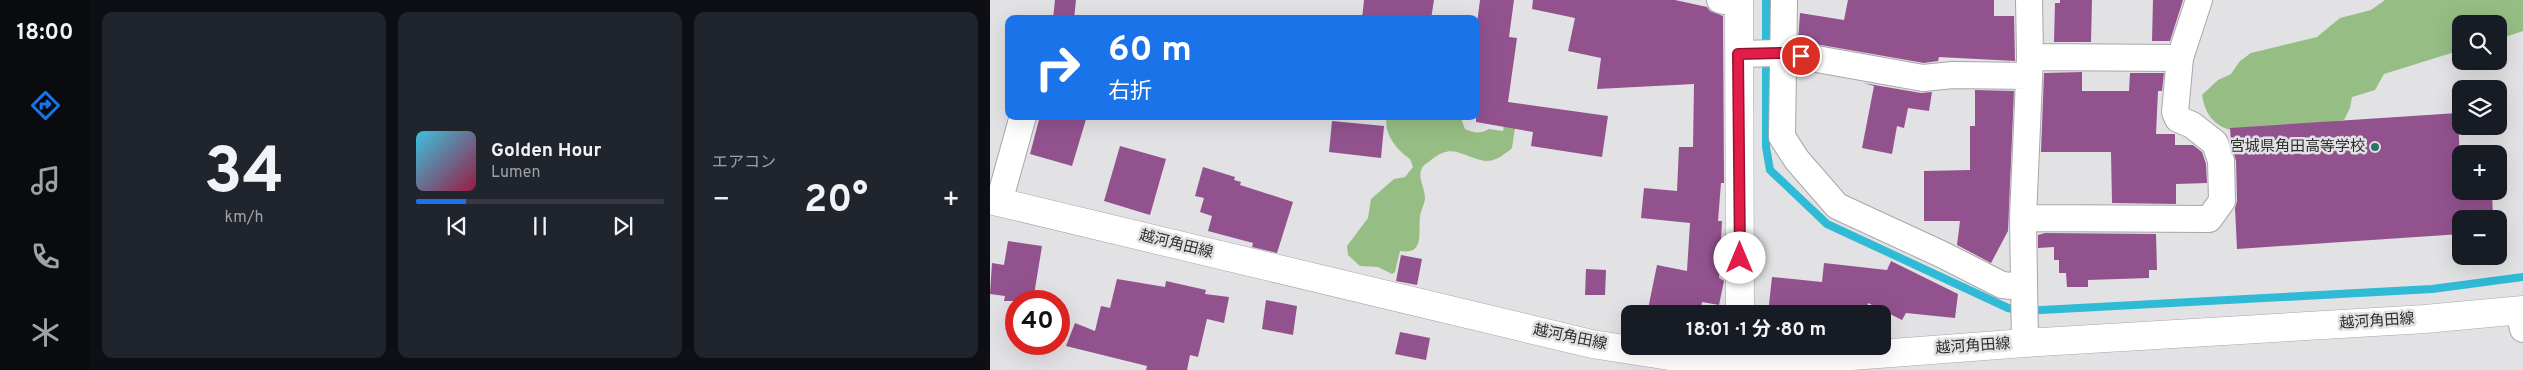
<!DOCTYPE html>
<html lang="ja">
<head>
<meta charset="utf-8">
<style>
	:root { --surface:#171b24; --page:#20242c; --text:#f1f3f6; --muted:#9ea1a6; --line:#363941; --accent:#1a73e8 }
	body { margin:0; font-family:Overpass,"Noto Sans JP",sans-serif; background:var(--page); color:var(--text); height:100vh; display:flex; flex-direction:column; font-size:19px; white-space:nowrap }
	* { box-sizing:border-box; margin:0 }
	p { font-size:16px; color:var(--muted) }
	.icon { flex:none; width:28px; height:28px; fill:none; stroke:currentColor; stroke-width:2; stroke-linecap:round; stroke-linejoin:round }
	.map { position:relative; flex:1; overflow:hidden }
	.panel { display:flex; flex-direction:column; gap:12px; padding:12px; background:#0d0f14; width:900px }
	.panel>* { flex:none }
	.guide { position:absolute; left:15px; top:15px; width:475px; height:105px; border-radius:10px; box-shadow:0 5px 20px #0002; background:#1a73e8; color:#fff; overflow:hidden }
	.buttons { position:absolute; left:1462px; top:15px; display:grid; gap:10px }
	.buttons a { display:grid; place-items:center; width:55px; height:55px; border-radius:10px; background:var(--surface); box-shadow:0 5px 20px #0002; font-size:25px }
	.speed { position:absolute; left:15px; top:290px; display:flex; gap:10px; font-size:25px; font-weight:700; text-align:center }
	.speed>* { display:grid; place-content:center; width:65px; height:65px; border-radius:50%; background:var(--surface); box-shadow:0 5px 20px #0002; line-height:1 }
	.speed .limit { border:8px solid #d22; background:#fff; color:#111 }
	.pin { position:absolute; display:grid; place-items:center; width:42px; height:42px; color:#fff; margin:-21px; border:2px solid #fff; border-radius:50%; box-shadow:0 1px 5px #0007 }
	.me { position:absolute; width:55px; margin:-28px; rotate:0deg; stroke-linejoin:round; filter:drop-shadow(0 0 4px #0008) }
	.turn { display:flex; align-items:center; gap:18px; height:105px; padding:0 20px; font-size:22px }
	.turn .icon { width:65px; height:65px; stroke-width:2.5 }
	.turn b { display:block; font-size:35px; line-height:42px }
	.big { font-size:38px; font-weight:700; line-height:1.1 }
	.panel .widget { flex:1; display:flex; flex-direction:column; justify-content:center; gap:8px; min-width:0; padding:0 18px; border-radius:10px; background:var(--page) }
	.panel .dial { align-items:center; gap:0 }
	.dial b { font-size:65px; line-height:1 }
	.song { display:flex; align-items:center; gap:15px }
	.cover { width:60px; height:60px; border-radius:8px; background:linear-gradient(135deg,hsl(190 70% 55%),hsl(340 70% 35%)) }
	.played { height:5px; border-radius:2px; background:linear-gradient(90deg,var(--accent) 20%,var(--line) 20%) }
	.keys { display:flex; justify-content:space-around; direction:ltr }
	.heat { display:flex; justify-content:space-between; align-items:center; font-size:28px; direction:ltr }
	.panel .tiles { flex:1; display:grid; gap:12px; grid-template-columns:repeat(3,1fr) }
	.trip { position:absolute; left:631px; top:305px; width:270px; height:50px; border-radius:10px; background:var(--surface); box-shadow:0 5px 20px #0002; font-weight:700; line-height:50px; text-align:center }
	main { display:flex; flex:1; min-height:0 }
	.menu { display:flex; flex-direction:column; width:90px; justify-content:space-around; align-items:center; background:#090b0e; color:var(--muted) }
	.menu .icon { width:35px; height:35px }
	.menu .on { color:var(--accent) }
	.menu b { font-size:22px; color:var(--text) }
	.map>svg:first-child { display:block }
	.green { fill:#96be84 }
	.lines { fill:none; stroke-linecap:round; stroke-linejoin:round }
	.stream { stroke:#2fbad5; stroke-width:8 }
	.building { fill:#92528e }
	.minor-casing { stroke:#a8a6a9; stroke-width:28 }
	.tertiary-casing { stroke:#a8a6a9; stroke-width:29 }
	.secondary-casing { stroke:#a8a6a9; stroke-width:29 }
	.minor { stroke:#fff; stroke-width:26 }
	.tertiary { stroke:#fff; stroke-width:28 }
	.secondary { stroke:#fff; stroke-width:28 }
	.route-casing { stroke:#92132f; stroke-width:12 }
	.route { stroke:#e11d48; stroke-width:9 }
	.poi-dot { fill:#2d7367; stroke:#e2e1e4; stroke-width:2 }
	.labels { text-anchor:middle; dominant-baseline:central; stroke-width:5; stroke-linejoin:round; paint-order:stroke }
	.poi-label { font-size:15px; fill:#2d2d2e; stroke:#e2e1e4; text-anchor:end }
	.street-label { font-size:15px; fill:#2d2d2e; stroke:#e2e1e4 }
</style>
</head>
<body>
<main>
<nav class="menu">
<b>18:00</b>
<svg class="icon on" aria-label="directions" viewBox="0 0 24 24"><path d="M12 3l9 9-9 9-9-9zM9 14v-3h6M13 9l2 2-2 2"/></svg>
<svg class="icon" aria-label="music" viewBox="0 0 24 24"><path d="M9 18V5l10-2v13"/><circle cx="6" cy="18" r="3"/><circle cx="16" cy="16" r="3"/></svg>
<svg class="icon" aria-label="phone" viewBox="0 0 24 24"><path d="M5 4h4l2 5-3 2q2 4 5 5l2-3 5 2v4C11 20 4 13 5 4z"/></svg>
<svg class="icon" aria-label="climate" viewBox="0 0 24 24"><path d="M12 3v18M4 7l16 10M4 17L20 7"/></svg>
</nav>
<section class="panel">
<div class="tiles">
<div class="widget dial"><b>34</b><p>km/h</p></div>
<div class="widget">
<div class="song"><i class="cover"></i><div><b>Golden Hour</b><p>Lumen</p></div></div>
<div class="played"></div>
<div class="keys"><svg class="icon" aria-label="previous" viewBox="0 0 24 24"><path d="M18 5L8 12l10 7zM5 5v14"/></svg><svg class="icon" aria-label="pause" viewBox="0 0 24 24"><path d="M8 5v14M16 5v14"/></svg><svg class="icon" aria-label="next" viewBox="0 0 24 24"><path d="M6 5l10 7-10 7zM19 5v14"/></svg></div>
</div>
<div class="widget"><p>エアコン</p>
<div class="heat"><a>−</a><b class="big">20°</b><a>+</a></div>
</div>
</div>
</section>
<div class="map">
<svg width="1533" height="370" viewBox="0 0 1533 370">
	<rect width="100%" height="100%" fill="#e2e1e4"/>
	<!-- green -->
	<path class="green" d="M 1395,0 L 1533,0 L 1533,31 L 1509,39 L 1509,24 L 1471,24 L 1471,50 L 1394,74 L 1385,90 L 1362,97 L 1360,108 L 1354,120 L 1255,132 C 1230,131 1216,120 1212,95 L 1228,80 L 1241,74 L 1250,61 L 1261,53 L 1327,37 L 1350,18 L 1381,10 Z
		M 397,116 L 470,116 L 475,129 C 484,133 491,134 499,129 L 513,131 L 515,119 L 526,121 L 522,148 C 515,154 505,162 495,161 C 471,157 464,142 441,160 C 438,163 434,164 432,168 C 427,178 435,187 435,198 C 435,203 431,210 430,216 C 428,234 435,255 410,251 L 405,272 L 402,274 L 388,267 L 370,266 L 358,255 L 357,246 L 378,218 L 381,199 L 404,179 L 415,177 L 423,167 L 420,159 C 407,150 393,134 397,116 Z"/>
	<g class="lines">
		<!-- stream -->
		<path class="stream" d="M 776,0 L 776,147 L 780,170 L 837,224 L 1018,308 L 1034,311 L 1442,289 L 1533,277"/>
	</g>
	<!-- building -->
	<path class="building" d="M 65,0 L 86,0 L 84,19 L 63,19 Z
		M 374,0 L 444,0 L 441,19 L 372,19 Z
		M 490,0 L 524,0 L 519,37 L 527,38 L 518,102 L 618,116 L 612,157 L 541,146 L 543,132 L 486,122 L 486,31 Z
		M 543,0 L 685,0 L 717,7 L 720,11 L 733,16 L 734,183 L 731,183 L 728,221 L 732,221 L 729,278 L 734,281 L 729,305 L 712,302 L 710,314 L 657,314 L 667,265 L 697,271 L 700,223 L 651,218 L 654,188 L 687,191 L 689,147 L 703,147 L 704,84 L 607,89 L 611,58 L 578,51 L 585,18 L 542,9 Z
		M 858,0 L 1004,0 L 1004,16 L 1024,16 L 1025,61 L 949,57 L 948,61 L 934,63 L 808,41 L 810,13 L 854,20 Z
		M 1070,0 L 1102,0 L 1101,42 L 1064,42 L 1065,3 L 1070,3 Z
		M 1163,0 L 1193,0 L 1180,41 L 1162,41 Z
		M 1092,72 L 1092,91 L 1139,91 L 1140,73 L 1174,73 L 1172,91 L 1168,91 L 1166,134 L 1185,134 L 1185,145 L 1203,145 L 1212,152 L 1216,164 L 1217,183 L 1186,184 L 1186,204 L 1122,203 L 1121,152 L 1051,152 L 1054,73 Z
		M 873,83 L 931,93 L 942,92 L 939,111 L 918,108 L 914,128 L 907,126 L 902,154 L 872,148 L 884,86 Z
		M 985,90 L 1024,91 L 1018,231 L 1001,263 L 967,245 L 970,221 L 934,221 L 934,171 L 980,170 L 980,126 L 985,126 Z
		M 1468,113 L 1471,191 L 1502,191 L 1503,219 L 1471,219 L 1471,234 L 1247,249 L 1245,208 L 1247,201 L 1246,161 L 1241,143 L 1240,128 Z
		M 50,116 L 97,116 L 82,166 L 40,154 Z
		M 342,121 L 394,126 L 391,158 L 339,152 Z
		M 130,146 L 176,159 L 160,215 L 114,201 Z
		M 213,167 L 245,177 L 244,180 L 251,182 L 250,185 L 303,202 L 287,253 L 262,247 L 263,243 L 218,231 L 222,216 L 210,212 L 214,198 L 205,196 Z
		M 1055,233 L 1166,234 L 1167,270 L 1159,270 L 1159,278 L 1098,280 L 1098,287 L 1077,287 L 1076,273 L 1069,273 L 1069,260 L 1064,260 L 1064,247 L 1048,248 L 1048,235 Z
		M 18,241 L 52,246 L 43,301 L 14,301 L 15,296 L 0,294 L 2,263 L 14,265 Z
		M 411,255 L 432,259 L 427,285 L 406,281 Z
		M 901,261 L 968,294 L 965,318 L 916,313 L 912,320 L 878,303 L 877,314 L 778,314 L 782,277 L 832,282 L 834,263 L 897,270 Z
		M 596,269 L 616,270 L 615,295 L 595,295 Z
		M 127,279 L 175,287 L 176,281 L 216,290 L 215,294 L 239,297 L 234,323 L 217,319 L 208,357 L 200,355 L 197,370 L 156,370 L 157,366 L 76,346 L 85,323 L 105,331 L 111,306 L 120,308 Z
		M 276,300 L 307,306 L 303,335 L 272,329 Z
		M 410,332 L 440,338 L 436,360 L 405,354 Z"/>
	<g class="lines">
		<!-- minor casing -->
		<g class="minor-casing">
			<path id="minor" d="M 730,0 L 749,4
				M 794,0 L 792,137 L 807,160 L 847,206 L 951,254 L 1012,285 L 1033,287
				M 749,54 L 793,53 L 933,78 L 963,75 L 1039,76
				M 1040,57 L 1190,58
				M 9,202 L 33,116
				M 1033,218 L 1219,219 L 1232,201 L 1231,161 L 1225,143 L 1202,125 L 1188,119 L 1185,112 L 1190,58 L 1209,0
				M 1529,311 L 1533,329
				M 1035,343 L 1033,218 L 1040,57 L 1039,0"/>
		</g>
		<!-- tertiary casing -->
		<g class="tertiary-casing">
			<path id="tertiary" d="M 749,0 L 750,314"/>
		</g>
		<!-- secondary casing -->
		<g class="secondary-casing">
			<path id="secondary" d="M 0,200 L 602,344 L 706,360 L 756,364 L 1035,343 L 1435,319 L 1533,310"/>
		</g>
		<!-- minor -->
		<use href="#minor" class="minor"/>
		<!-- tertiary -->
		<use href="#tertiary" class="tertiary"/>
		<!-- secondary -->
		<use href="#secondary" class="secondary"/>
	</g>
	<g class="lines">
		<!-- route casing -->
		<g class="route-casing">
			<path id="route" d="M 750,258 L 748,54 L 793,53 L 811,56"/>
		</g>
		<!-- route -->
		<use href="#route" class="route"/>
	</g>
	<!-- markers -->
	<circle class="poi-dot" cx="1385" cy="147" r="5"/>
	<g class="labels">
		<!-- poi labels -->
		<g class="poi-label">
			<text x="1375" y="147">宮城県角田高等学校</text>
		</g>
		<!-- street labels -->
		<g class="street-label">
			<text transform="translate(186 245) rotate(14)">越河角田線</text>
			<text transform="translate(1387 322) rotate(-4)">越河角田線</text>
			<text transform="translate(580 338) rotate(12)">越河角田線</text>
			<text transform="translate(983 347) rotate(-4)">越河角田線</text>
		</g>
	</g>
</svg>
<div class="buttons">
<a><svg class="icon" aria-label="search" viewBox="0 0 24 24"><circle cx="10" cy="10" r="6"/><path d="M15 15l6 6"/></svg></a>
<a><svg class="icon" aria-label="layers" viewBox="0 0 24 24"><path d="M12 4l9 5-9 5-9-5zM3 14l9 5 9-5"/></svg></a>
<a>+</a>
<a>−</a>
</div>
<div class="speed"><div class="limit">40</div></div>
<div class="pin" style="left:811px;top:56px;background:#d93025"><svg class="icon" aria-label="arrive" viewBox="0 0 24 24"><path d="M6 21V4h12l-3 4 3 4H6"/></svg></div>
<svg class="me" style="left:750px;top:258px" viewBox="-20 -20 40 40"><circle r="19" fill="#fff"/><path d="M0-13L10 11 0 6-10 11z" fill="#e11d48"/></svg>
<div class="trip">18:01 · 1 分 · 80 m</div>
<div class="guide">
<div class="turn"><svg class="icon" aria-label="right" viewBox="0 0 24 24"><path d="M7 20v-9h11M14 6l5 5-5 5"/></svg><div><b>60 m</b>右折</div></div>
</div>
</div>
</main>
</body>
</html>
